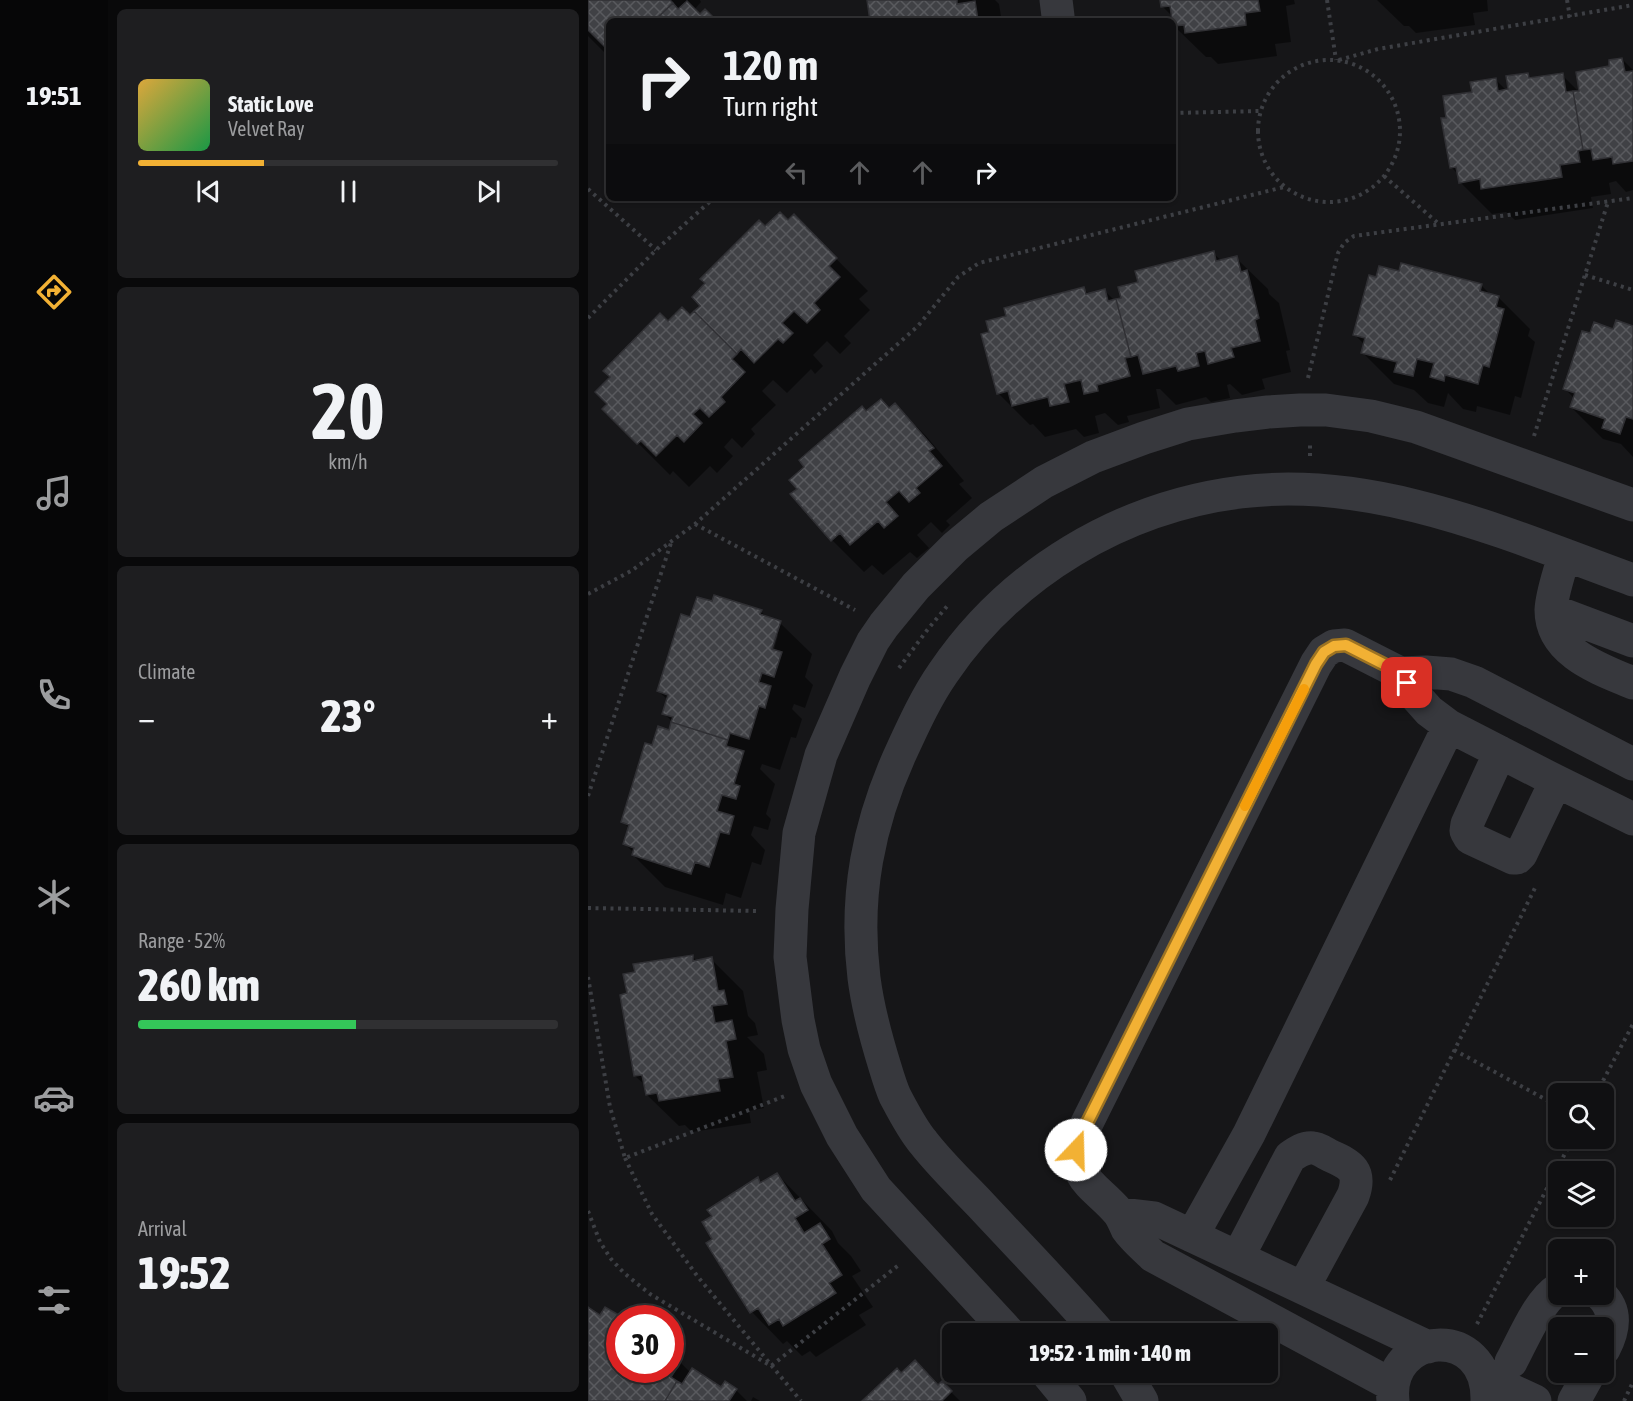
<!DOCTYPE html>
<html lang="en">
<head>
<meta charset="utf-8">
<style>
	:root { --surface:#101012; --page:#1e1e20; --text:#f1f3f6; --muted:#9c9d9f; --line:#303032; --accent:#f2b134 }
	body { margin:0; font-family:"Asap Condensed",sans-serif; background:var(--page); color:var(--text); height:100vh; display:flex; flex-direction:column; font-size:22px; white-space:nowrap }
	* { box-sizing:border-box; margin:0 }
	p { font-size:20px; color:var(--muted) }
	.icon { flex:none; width:33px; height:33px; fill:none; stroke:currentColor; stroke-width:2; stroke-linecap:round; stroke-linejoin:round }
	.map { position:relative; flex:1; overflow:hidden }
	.panel { display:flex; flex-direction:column; gap:9px; padding:9px; background:#09090a; width:480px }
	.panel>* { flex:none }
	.hud { position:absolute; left:18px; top:18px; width:570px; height:183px; border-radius:9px; box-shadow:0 2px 4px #0004,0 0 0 2px var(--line); background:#101012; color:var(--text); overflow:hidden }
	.buttons { position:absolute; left:960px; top:1083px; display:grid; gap:12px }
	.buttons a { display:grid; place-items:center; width:66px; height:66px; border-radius:9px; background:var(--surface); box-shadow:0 2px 4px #0004,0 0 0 2px var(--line); font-size:30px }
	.speed { position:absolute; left:18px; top:1305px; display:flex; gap:12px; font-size:30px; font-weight:700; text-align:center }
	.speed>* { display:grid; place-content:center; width:78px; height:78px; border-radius:50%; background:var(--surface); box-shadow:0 2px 4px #0004,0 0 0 2px var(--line); line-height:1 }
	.speed .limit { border:9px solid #d22; background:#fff; color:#111 }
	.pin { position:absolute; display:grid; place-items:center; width:51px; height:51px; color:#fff; margin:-26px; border-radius:12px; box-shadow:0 3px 9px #0006 }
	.me { position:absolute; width:66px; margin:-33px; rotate:21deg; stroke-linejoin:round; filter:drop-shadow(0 0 4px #0008) }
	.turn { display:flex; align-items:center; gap:21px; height:126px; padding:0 18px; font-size:27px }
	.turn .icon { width:78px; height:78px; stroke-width:2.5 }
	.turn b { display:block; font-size:42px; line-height:51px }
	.lanes { display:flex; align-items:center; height:57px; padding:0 18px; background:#0003; justify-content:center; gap:30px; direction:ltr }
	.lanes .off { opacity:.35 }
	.big { font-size:45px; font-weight:800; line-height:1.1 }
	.panel .widget { flex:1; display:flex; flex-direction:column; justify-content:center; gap:9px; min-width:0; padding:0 21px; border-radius:9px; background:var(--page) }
	.panel .dial { align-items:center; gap:0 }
	.dial b { font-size:78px; line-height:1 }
	.song { display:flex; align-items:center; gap:18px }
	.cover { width:72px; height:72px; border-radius:9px; background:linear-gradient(135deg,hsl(40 70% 55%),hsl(140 70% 35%)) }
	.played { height:6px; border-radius:3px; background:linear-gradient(90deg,var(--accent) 30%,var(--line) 30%) }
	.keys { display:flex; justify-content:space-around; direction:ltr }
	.heat { display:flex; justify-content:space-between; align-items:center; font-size:33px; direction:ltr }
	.charge { height:9px; border-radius:4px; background:linear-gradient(90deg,#34c759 52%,var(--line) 0) }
	.trip { position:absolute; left:354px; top:1323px; width:336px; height:60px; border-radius:9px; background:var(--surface); box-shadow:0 2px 4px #0004,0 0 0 2px var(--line); font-weight:800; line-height:60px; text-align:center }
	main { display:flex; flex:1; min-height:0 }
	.tabs { display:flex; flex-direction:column; width:108px; justify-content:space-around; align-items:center; background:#060607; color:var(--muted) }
	.tabs .icon { width:42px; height:42px }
	.tabs .on { color:var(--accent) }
	.tabs b { font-size:27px; color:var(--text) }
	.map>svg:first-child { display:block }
	.shadow { fill:#0007; fill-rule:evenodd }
	.building { fill:url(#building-cross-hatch); stroke:#303034; stroke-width:1.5 }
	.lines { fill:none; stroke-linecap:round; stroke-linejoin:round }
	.path { stroke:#3d3f44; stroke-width:4; stroke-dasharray:3 4.5; stroke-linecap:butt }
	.minor { stroke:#37383d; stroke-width:33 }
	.route-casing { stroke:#9d7322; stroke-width:15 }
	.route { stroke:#f2b134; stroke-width:10 }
	.slow { stroke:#f59e0b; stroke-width:10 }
</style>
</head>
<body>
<main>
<nav class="tabs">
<b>19:51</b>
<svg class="icon on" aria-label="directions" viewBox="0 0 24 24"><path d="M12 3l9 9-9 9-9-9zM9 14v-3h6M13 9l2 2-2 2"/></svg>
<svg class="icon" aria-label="music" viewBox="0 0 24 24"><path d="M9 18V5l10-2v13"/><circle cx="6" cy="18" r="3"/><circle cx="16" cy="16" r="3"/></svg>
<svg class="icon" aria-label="phone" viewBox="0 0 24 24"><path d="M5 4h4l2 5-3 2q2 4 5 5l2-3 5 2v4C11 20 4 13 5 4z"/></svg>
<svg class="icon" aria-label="climate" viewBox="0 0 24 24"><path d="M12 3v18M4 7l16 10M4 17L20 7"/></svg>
<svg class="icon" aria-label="car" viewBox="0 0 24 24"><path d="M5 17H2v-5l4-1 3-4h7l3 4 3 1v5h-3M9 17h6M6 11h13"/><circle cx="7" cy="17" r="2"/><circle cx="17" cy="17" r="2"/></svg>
<svg class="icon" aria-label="filters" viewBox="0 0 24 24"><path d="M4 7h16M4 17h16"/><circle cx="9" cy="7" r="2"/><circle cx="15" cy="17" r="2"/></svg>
</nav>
<section class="panel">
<div class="widget">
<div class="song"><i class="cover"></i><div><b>Static Love</b><p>Velvet Ray</p></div></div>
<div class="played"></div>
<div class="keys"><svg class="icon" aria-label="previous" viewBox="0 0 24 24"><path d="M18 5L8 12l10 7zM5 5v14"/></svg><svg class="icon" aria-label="pause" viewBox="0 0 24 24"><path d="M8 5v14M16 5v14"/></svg><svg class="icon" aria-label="next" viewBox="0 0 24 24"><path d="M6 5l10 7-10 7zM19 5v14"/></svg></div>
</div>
<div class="widget dial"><b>20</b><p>km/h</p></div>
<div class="widget"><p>Climate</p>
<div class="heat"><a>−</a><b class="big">23°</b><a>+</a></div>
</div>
<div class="widget"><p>Range · 52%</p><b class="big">260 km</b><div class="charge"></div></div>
<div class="widget"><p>Arrival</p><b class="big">19:52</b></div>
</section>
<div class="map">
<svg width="1045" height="1401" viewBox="0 0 1045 1401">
	<defs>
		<pattern id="building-cross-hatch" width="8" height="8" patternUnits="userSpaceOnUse" patternTransform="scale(1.5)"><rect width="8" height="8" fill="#404145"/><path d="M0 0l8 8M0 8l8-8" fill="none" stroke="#595a5e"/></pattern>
	</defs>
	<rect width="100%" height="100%" fill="#161618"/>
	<!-- shadow -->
	<path class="shadow" d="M 0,0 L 112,0 L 113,2 L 106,10 L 112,16 L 127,21 L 21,21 L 21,57 L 0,36 Z
		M 281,0 L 407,0 L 411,4 L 413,16 L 401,18 L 405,21 L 283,21 Z
		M 574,0 L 706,0 L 707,4 L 698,6 L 703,42 L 687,44 L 689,56 L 630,64 L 623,57 L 618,57 L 586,26 L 585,17 L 574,6 Z
		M 789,0 L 899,0 L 900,11 L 885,13 L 887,25 L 828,33 L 821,26 L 816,26 Z
		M 1034,59 L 1045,70 L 1045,190 L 1038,192 L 1028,181 L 1021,183 L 1023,194 L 1003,197 L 1005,208 L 927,220 L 918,212 L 904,214 L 872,182 L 871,175 L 863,167 L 860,119 L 886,93 L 908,80 L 919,91 L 939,74 L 944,79 L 974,75 L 993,94 Z
		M 206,216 L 280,291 L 271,299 L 282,310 L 256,336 L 263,343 L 252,354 L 239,341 L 225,355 L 235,366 L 227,374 L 223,369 L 199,393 L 185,380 L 174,391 L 188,405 L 163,429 L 167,434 L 154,448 L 144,438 L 136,447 L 145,456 L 129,473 L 122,466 L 101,487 L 85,471 L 82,475 L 16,409 L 80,323 L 102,317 L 114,306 L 177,228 L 200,222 Z
		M 625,253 L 634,261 L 648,258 L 680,289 L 681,294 L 691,303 L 702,350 L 698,351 L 703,372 L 674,379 L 677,389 L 654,395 L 642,384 L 639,385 L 642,398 L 623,402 L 618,397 L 588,405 L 572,389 L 568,389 L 572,408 L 539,416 L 541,422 L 530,425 L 517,413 L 507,416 L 511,433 L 496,437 L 488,429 L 457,437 L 445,424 L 442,425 L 410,393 L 496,289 L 502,295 L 517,291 L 527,301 L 535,299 L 551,283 Z
		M 893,285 L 904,296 L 910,297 L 942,329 L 940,336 L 947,342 L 933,398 L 927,396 L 922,415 L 889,406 L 888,412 L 875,409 L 860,393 L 856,407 L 840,403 L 826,390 L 806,384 L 774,352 L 777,345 L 767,335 Z
		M 1029,322 L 1045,327 L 1045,457 L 1033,444 L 1015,439 L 983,407 L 986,398 L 977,389 L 1003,335 L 1026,331 Z
		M 307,405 L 338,436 L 376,481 L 371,484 L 384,498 L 358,521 L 362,525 L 354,533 L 343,522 L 329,535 L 341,548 L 329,558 L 322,552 L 295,575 L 284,565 L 276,572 L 244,540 L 279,413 L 301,409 Z
		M 173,611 L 180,619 L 192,623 L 224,654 L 217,677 L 225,685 L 217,708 L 206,704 L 204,709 L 214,719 L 208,738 L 203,737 L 192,770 L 174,764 L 172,769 L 187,784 L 178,814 L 183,819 L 180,830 L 166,826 L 163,835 L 177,850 L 173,865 L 164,862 L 153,898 L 138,893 L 135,905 L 77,887 L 45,855 L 46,853 L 37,844 L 42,829 L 35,822 L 65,747 L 82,732 L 85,722 L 75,713 L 80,700 L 70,691 L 103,618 ZM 187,635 L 190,635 L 184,657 L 181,656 Z
		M 104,956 L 110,962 L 123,959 L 155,991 L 160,1016 L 167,1023 L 170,1035 L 159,1037 L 176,1054 L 179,1070 L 169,1072 L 176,1108 L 161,1111 L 163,1123 L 104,1132 L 97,1125 L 91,1126 L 59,1095 L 58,1086 L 47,1076 L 40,995 Z
		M 189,1174 L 244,1231 L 250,1243 L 263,1256 L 273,1271 L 264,1276 L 285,1307 L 271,1315 L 278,1325 L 228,1357 L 222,1351 L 214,1356 L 199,1341 L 195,1344 L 164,1312 L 126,1240 L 170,1179 L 174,1184 Z
		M 0,1309 L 12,1317 L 18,1309 L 33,1318 L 32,1318 L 32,1370 L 82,1370 L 92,1362 L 103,1373 L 134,1389 L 148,1390 L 159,1401 L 0,1401 Z
		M 313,1375 L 351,1386 L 354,1383 L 372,1401 L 276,1401 Z
		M 165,1397 L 172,1401 L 163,1401 Z"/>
	<!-- building -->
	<path class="building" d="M 0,0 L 82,0 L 85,3 L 66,21 L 21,21 L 21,51 L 0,30 Z
		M 279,0 L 369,0 L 369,4 L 387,1 L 390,20 L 282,21 Z
		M 572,0 L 670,0 L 672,11 L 657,13 L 658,25 L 597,33 L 596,25 L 585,26 L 582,6 L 573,7 Z
		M 99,1 L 112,14 L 117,9 L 129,21 L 66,21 L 85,3 L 90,9 Z
		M 1034,58 L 1037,72 L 1045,71 L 1045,161 L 1025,164 L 1024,157 L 1005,160 L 1003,149 L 995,150 L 985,91 L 991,91 L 988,72 L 1021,66 L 1021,60 Z
		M 940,73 L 941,78 L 975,73 L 978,92 L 985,91 L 995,150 L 990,151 L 992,162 L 972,165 L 974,177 L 893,189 L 892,179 L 871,183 L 868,167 L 862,168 L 853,118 L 858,118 L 855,96 L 884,92 L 882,82 L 908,78 L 910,91 L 920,89 L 918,76 Z
		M 192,212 L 200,220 L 206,214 L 249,258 L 241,266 L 252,277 L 226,303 L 232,310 L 219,323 L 206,311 L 194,323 L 205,333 L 195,343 L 190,339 L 166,363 L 153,349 L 149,354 L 106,311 L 112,306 L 104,297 L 117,283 L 112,279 L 171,220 L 177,226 Z
		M 626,251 L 628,261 L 649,256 L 653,272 L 659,270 L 671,318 L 667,320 L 672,341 L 643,348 L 646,357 L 620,364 L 617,351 L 608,353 L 611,366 L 590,371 L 588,366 L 555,374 L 550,355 L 543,357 L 528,299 L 533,298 L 530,287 L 550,282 L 547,271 Z
		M 813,263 L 894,284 L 892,291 L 911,296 L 908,307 L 916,309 L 901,367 L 895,365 L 890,384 L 857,375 L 856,381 L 842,377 L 846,363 L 829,359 L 825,376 L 806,372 L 809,362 L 773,353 L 777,338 L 765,335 L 781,275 L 788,277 L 791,266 L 811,271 Z
		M 496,287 L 498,294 L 517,289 L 520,301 L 528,299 L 543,357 L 537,358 L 542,376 L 509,385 L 510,391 L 496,394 L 493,380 L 476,384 L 481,402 L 462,406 L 460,397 L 424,406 L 420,391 L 409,394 L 393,334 L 401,332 L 398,321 L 418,316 L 416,308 Z
		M 94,307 L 102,315 L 106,311 L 149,354 L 144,359 L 157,372 L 133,397 L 137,402 L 121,417 L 112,408 L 105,414 L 114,423 L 96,442 L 89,435 L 68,456 L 53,441 L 49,444 L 14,409 L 19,404 L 7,392 L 22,377 L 15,371 L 72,313 L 80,321 Z
		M 1028,320 L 1045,326 L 1045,419 L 1038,417 L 1032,434 L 1014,428 L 1017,419 L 982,407 L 987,393 L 975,389 L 994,331 L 1002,333 L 1006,322 L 1025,329 Z
		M 293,399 L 301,408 L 307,403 L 346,448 L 341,451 L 354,466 L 328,488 L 332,493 L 321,502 L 311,491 L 298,502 L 310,516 L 296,528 L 290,521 L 262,545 L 252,533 L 243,541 L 202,494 L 209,489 L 201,480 L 216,467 L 211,460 L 274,406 L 278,411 Z
		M 126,595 L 174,610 L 172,614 L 193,621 L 184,649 L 194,652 L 186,677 L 174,673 L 171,682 L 183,686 L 177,708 L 171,706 L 161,739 L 142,733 L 140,740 L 83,722 L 85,717 L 74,714 L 80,695 L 69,691 L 93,614 L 102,617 L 109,597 L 124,601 Z
		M 83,722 L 140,740 L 138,746 L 156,751 L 146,784 L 152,786 L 148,799 L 134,795 L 129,811 L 146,816 L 141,834 L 132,832 L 121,867 L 107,862 L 103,874 L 44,855 L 46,848 L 35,844 L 41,825 L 33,822 L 57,743 L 64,745 L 70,726 L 81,730 Z
		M 105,955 L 105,961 L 124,957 L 130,991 L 136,990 L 139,1004 L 124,1006 L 127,1023 L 144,1020 L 148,1039 L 138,1041 L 145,1077 L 130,1079 L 132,1091 L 71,1101 L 69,1093 L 58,1095 L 54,1075 L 46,1076 L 32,995 L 39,993 L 35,974 L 47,972 L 45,964 Z
		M 189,1173 L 207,1201 L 212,1198 L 220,1210 L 207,1218 L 216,1233 L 232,1223 L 242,1239 L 234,1244 L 254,1275 L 241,1283 L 248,1293 L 195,1326 L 191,1319 L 181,1325 L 170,1308 L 162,1313 L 118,1243 L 124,1239 L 114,1222 L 124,1216 L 119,1210 L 170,1177 L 172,1183 Z
		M 0,1307 L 12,1315 L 17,1307 L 36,1318 L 32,1318 L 32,1370 L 82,1370 L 82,1354 L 93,1361 L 83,1377 L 89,1381 L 77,1401 L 0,1401 Z
		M 327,1360 L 350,1385 L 354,1381 L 364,1391 L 354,1401 L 274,1401 L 309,1368 L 313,1373 Z
		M 104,1368 L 133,1387 L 137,1381 L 149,1389 L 141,1401 L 77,1401 L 89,1381 L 94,1384 Z"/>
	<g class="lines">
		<!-- path -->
		<path class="path" d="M 739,0 L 748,60
			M 979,0 L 982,17
			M 751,60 L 790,49 L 1045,5
			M670 131a71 71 0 1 1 142 0a71 71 0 1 1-142 0Z
			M 585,113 L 672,111
			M 796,176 L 851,224
			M 0,189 L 68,250
			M 997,275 L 1045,290
			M 0,318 L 68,250 L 126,198
			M 720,378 L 750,253 L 756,243 L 766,236 L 1045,198
			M 946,436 L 1020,202
			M 722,456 L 722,444
			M 107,524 L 267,610
			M 0,594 L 43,571 L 107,524 L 330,326 L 370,277 L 391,263 L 696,187
			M 311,668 L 340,629 L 360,605
			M 0,796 L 83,543
			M 0,908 L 170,911
			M 0,977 L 22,1107 L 37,1158 L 197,1096
			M 866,1050 L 970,1106
			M 1008,1094 L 1045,1024
			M 37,1158 L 64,1214 L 110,1277 L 213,1401
			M 802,1180 L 948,886
			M 0,1211 L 12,1242 L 23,1259 L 36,1273 L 62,1294 L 183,1366 L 312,1264
			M 889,1324 L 985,1138
			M 1036,1401 L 1045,1382"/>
		<!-- minor -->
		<path class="minor" d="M 468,0 L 470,16
			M 976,555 C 972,572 964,592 963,610 C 963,653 1012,669 1045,683
			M 963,610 L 1045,641
			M 812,673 L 825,693 L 841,711 L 861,726 L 968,781 L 1045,819
			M 912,752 L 879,824 L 878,831 L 882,838 L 925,858 L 929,858 L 933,854 L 968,781
			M 532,1214 L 566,1218 L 840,1347
			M 604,1236 L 661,1134 L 861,726
			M 650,1257 L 702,1157 C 709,1152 716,1147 725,1148 C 730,1148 737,1153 743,1156 C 763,1165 774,1171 765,1196 L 715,1288
			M 1012,1294 C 1030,1311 1026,1330 1016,1349
			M 422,1334 L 288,1189 L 254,1136 L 228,1084 L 216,1049 L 210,1020 L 202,957 L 204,909 L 211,833 L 233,755 L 267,677 L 285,641 L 296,625 L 328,586 L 367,547 L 403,517 L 456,482 L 505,457 L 556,438 L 600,424 L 647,416 L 680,412 L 712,410 L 738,410 L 783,416 L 828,427 L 1045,505
			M 512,1334 C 473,1289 432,1247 392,1204 C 373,1184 352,1164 335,1142 C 324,1129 315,1111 307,1096 C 303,1087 300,1077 297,1067 C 288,1038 280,1009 276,978 C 266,896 280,823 315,748 C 327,722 339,696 355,673 C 423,573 533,507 653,492 C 788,475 921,535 1045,580
			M 923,1362 C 935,1340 950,1302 970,1289
			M 458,1372 L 482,1401
			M 537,1372 L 554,1401
			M 897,1378 L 947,1401
			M 804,1385 L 565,1256 C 556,1247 546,1239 539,1229 C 536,1223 534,1217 530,1212 C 508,1186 482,1179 491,1139 L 728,664 L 736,652 L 746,646 L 757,645 L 812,673 L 838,672 L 863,674 L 886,682 L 1045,764
			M 805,1401 C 797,1331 901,1322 899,1401
			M 986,1401 L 1002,1372"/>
	</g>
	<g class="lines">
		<!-- route casing -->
		<g class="route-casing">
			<path id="route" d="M 488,1150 L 491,1139 L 728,664 L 736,652 L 746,646 L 758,645 L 813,673 L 819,683"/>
		</g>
		<!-- route -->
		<use href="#route" class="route"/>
		<!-- slow -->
		<path class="slow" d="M 657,806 L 716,689"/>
	</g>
</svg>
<div class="buttons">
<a><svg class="icon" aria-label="search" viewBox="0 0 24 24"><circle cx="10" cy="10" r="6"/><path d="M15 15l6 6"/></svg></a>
<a><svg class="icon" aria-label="layers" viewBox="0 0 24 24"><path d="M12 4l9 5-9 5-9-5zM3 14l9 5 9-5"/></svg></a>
<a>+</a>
<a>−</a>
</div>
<div class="speed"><div class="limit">30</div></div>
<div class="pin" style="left:819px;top:683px;background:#d93025"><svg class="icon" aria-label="arrive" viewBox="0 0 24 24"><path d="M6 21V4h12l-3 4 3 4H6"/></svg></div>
<svg class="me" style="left:488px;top:1150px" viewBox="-20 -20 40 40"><circle r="19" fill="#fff"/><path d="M0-13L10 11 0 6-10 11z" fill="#f2b134"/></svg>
<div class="trip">19:52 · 1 min · 140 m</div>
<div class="hud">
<div class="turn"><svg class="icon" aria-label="right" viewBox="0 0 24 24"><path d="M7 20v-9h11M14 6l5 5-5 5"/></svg><div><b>120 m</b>Turn right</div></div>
<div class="lanes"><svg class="icon off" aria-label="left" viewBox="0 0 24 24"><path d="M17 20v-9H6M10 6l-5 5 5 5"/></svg><svg class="icon off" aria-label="ahead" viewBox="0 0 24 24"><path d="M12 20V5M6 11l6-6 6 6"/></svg><svg class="icon off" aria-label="ahead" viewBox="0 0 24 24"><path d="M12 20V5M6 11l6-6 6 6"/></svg><svg class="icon" aria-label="right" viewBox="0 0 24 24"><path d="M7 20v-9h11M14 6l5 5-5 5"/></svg></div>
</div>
</div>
</main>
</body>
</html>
